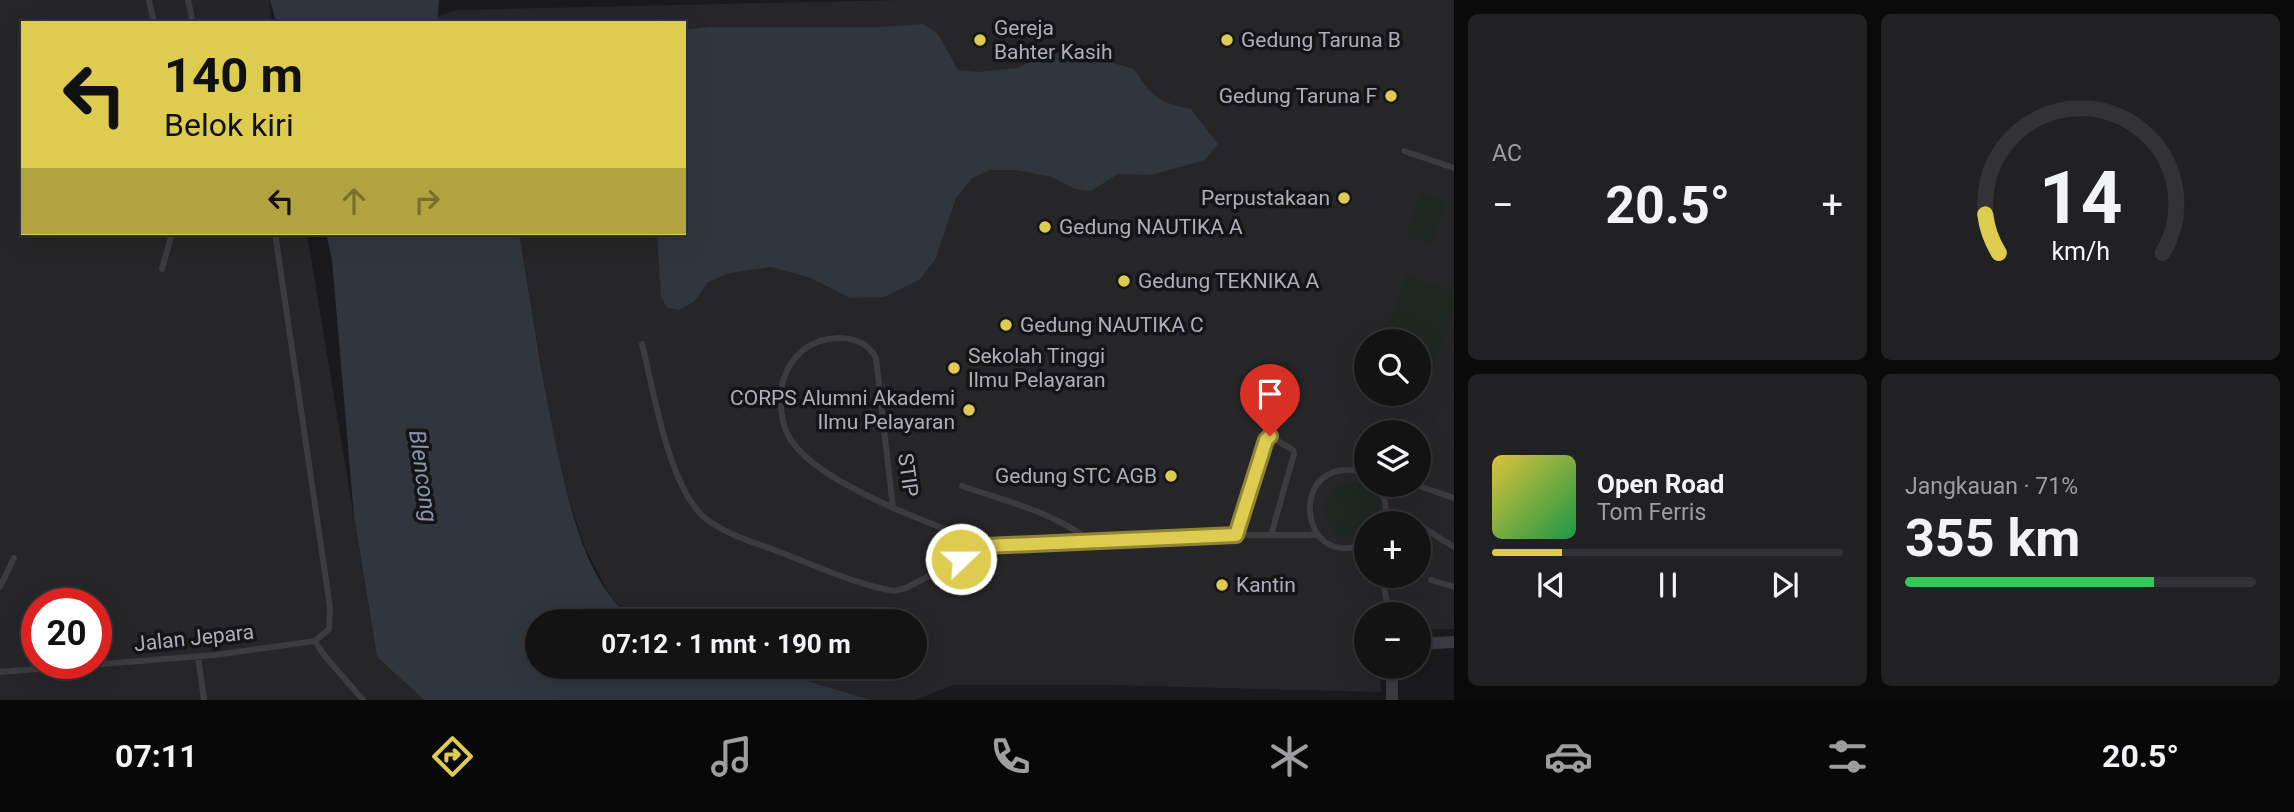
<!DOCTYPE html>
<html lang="id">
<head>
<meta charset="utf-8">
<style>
	:root { --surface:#141314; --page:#212022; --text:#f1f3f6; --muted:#9d9ea0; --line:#333234; --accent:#ddcc50 }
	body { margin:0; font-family:Roboto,sans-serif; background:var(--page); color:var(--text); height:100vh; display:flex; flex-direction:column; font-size:26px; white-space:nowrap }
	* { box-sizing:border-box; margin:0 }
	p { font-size:23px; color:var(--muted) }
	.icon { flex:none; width:38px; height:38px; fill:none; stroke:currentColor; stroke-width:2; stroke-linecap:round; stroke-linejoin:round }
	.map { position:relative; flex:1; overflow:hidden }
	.sheet { display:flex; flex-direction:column; gap:14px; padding:14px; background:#0b0a0b; width:840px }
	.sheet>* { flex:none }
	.hud { position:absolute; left:21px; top:21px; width:665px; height:214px; border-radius:0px; box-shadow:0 7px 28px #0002,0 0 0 2px var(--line); background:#ddcc50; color:#111; overflow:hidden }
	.controls { position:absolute; left:1354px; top:329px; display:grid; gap:14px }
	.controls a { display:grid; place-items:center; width:77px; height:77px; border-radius:50%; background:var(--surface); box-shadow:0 7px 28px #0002,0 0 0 2px var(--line); font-size:35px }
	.speed { position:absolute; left:21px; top:588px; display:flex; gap:14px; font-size:35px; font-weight:700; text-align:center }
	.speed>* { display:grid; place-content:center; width:91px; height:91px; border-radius:50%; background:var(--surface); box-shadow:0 7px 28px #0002,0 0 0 2px var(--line); line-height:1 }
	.speed .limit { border:10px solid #d22; background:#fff; color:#111 }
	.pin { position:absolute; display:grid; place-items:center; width:60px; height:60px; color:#fff; margin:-72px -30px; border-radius:50% 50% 50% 0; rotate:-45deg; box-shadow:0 0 7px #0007 }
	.pin .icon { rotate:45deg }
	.me { position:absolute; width:77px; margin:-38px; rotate:68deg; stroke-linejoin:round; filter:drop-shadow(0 0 5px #0008) }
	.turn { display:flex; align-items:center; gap:24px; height:147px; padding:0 28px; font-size:32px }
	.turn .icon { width:91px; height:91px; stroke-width:2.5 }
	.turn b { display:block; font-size:49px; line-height:60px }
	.lanes { display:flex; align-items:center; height:66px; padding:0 28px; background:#0003; justify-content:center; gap:35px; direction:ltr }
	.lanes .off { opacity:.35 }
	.big { font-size:52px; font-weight:700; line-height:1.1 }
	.sheet .tile { flex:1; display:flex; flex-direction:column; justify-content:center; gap:10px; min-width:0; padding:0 24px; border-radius:10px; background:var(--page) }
	.sheet .dial { align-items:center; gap:0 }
	.dial svg { height:182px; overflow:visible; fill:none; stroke:var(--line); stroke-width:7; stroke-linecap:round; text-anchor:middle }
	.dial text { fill:var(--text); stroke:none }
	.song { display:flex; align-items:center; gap:21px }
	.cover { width:84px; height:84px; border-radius:10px; background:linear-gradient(135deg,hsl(50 70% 55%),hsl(140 70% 35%)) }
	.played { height:7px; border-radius:4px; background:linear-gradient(90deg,var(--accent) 20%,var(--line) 20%) }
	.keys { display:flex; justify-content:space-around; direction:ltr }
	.heat { display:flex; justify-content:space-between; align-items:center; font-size:38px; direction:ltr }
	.charge { height:10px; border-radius:5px; background:linear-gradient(90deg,#34c759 71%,var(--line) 0) }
	.sheet .tiles { flex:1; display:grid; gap:14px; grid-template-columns:repeat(2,1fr) }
	.trip { position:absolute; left:525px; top:609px; width:402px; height:70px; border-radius:35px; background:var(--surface); box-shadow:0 7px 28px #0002,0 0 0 2px var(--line); font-weight:700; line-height:70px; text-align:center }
	.tab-bar { display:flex; height:112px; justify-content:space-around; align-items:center; background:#080808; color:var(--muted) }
	.tab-bar .icon { width:49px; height:49px }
	.tab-bar .selected { color:var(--accent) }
	.tab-bar b { font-size:32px; color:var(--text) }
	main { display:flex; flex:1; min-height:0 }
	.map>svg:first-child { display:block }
	.built { fill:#262528; fill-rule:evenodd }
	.green { fill:#202622 }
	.water { fill:#31353e }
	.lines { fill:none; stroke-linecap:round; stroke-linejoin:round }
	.service { stroke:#3b3b40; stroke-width:6 }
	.minor { stroke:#3b3b40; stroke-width:12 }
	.route-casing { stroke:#908534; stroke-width:18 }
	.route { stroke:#ddcc50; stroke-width:12 }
	.poi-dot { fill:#ddcc50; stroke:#151416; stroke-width:2.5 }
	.labels { text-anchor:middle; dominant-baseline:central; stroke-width:7; stroke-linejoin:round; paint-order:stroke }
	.poi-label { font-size:21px; fill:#adaeb9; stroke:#151416; text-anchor:start }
	.street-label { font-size:21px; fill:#adaeb9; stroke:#151416 }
	.water-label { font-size:23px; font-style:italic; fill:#8995b0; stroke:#151416 }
</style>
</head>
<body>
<main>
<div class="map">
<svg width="1454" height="700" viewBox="0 0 1454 700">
	<rect width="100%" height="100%" fill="#1a191b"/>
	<!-- built -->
	<path class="built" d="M 0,0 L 269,0 L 272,23 L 23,23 L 23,233 L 307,233 L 377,657 L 424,700 L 0,700 ZM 37,604 L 96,604 L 96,663 L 37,663 Z
		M 901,0 L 1454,0 L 1454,629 L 1419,630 L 1419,614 L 1367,614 L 1367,667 L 1380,667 L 1381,692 L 1103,685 L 953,685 L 915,700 L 871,700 L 761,667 L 915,667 L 915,621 L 639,621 L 629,616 L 611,597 L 585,548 L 568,496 L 550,419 L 519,233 L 684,233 L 684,23 L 440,23 L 438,16 L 456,10 ZM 1367,341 L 1419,341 L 1419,394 L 1367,394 ZM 1367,432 L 1419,432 L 1419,485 L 1367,485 ZM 1367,523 L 1419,523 L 1419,576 L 1367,576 Z"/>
	<!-- green -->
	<path class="green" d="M 1421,193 L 1447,202 L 1432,244 L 1406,236 Z
		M 1405,275 L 1454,291 L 1454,308 L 1431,377 L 1419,373 L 1419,341 L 1383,341 Z
		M 1356,482 C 1376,489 1384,503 1377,523 L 1367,523 L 1367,533 C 1324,554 1304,485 1356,482 Z"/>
	<!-- water -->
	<path class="water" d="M 270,0 L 439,0 L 438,16 L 440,23 L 276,23 Z
		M 923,24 L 938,34 L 958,70 L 977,72 L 1016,68 L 1045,56 L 1068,50 L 1134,69 C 1151,96 1159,103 1191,109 L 1218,144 L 1205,160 L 1151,175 L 1118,174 L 1091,191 L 1075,189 L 1052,177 L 1016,170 L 990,170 L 972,178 L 956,198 L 935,260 L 919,280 L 884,297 L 850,298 L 811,278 L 771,267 L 730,273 L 708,282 L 694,302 L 679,310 L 668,308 L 661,298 L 657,233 L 684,233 L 684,30 L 707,27 L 881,27 Z
		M 326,233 L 519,233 C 532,308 542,384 559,458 C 569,503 582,560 611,597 C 618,607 628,615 639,621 L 537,621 L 537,667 L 761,667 L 871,700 L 424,700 L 377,657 L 354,516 L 332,260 Z"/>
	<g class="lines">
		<!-- service -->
		<path class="service" d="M 149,0 L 154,23
			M 188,0 L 193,23
			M 1404,151 L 1454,168
			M 275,233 L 330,607 L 329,629 L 315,641
			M 162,269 L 172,233
			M 642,344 C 654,391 668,486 705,518 C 727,536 761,544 787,555 C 821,568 858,585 894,591 L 906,588 L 986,546
			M 1367,473 C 1284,449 1298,577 1367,542
			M 1378,485 C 1385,498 1388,508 1384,523
			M 1416,485 L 1454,498
			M 962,486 C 1005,501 1053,512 1089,540
			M 893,508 C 861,493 811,470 791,440 C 785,432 782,419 781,409 C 778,388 785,366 802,351 C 822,333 866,332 876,359 L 893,508 L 986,546 L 1214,535 L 1318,535
			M 1387,512 L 1414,523
			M 1419,525 L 1454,547
			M 1235,535 L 1266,440 L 1270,436 L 1293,450 L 1294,454 L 1271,535
			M 1381,576 L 1390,614
			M 1431,580 L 1454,587
			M 0,587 L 14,558
			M 198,657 L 204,700
			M 0,672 L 215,655 L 315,641 L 324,655 L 363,700"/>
		<!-- minor -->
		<path class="minor" d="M 1419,644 L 1454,642
			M 1392,667 L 1392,700"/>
	</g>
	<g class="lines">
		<!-- route casing -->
		<g class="route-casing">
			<path id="route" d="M 961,559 L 986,546 L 1236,535 L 1266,440 L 1270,436"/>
		</g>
		<!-- route -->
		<use href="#route" class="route"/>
	</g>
	<!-- markers -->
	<g class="poi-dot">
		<circle cx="980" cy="40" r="7"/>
		<circle cx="1227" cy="40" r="7"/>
		<circle cx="1391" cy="96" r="7"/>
		<circle cx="1344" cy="198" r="7"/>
		<circle cx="1045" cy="227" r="7"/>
		<circle cx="1124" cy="281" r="7"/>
		<circle cx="1006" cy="325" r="7"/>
		<circle cx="954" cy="368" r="7"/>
		<circle cx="969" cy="410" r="7"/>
		<circle cx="1171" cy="476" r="7"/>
		<circle cx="1222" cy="585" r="7"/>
	</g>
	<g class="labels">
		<!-- poi labels -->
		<g class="poi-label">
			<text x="994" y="28">Gereja<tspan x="994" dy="24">Bahter Kasih</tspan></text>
			<text x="1241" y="40">Gedung Taruna B</text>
			<text x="1377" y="96" text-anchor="end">Gedung Taruna F</text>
			<text x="1330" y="198" text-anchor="end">Perpustakaan</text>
			<text x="1059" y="227">Gedung NAUTIKA A</text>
			<text x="1138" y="281">Gedung TEKNIKA A</text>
			<text x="1020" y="325">Gedung NAUTIKA C</text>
			<text x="968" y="356">Sekolah Tinggi<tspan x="968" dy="24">Ilmu Pelayaran</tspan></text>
			<text x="955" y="398" text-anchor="end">CORPS Alumni Akademi<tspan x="955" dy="24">Ilmu Pelayaran</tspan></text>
			<text x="1157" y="476" text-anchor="end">Gedung STC AGB</text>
			<text x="1236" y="585">Kantin</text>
		</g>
		<!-- street labels -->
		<g class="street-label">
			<text transform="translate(908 475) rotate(82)">STIP</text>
			<text transform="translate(194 638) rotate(-6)">Jalan Jepara</text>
		</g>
		<!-- water labels -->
		<g class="water-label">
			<text transform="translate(423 476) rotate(82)">Blencong</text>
		</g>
	</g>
</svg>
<div class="controls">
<a><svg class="icon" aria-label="search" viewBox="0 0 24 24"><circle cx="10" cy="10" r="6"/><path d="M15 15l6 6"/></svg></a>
<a><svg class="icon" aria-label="layers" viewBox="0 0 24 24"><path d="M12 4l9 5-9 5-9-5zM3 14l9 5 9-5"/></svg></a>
<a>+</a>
<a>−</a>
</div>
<div class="speed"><div class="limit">20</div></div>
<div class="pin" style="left:1270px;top:436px;background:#d93025"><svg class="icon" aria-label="arrive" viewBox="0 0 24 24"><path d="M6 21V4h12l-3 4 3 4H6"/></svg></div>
<svg class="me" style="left:961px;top:559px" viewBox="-20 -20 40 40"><circle r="17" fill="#ddcc50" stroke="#fff" stroke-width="3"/><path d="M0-11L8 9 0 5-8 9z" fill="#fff"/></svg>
<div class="trip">07:12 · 1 mnt · 190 m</div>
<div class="hud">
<div class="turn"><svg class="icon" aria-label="left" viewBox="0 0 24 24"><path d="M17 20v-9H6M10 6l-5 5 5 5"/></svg><div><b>140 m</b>Belok kiri</div></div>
<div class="lanes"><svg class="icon" aria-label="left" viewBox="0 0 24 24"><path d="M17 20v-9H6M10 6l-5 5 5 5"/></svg><svg class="icon off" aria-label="ahead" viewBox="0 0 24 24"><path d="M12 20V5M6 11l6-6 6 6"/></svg><svg class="icon off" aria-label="right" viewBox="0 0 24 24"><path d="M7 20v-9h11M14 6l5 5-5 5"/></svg></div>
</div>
</div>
<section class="sheet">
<div class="tiles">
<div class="tile"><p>AC</p>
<div class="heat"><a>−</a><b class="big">20.5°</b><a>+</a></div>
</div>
<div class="tile dial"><svg viewBox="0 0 100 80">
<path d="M14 69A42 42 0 1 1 86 69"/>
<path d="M14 69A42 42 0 0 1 8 52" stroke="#ddcc50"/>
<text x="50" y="56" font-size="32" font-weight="700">14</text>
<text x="50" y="72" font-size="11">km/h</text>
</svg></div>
<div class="tile">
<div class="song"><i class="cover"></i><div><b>Open Road</b><p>Tom Ferris</p></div></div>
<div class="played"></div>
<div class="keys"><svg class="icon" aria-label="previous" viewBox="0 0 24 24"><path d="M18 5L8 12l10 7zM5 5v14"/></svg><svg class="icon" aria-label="pause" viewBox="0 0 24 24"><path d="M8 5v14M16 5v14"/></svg><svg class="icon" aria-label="next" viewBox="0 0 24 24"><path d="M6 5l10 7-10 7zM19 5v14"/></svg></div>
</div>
<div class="tile"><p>Jangkauan · 71%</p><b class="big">355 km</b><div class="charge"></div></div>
</div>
</section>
</main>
<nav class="tab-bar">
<b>07:11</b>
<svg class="icon selected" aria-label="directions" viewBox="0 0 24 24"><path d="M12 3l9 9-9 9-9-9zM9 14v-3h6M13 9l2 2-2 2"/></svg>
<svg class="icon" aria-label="music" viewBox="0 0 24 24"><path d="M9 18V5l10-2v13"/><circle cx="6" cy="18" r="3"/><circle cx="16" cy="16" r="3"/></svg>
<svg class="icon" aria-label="phone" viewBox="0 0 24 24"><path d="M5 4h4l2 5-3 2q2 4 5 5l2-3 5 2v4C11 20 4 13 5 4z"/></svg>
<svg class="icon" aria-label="climate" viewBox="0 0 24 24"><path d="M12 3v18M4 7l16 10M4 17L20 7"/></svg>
<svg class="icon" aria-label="car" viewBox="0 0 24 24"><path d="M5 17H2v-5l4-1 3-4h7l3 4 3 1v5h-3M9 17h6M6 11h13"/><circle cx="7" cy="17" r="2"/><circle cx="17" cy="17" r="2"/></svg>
<svg class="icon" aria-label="filters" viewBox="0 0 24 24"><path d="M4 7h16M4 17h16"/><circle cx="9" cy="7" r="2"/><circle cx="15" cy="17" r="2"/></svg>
<b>20.5°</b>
</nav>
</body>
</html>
